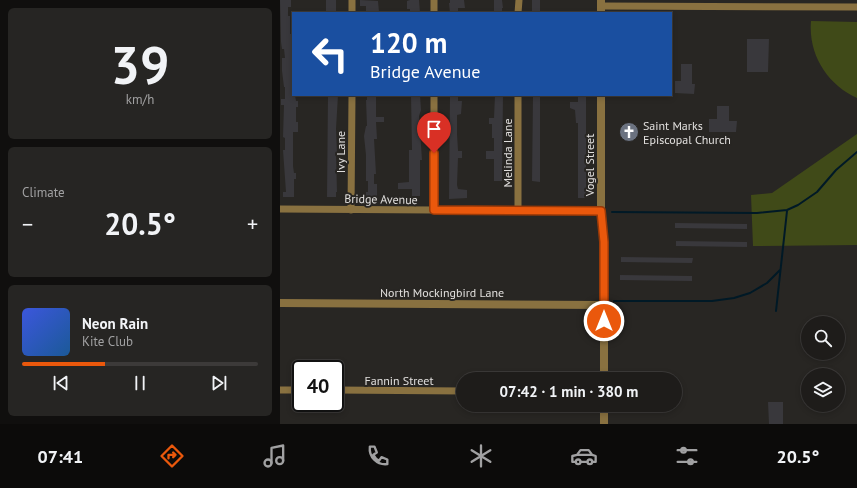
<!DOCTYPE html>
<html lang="en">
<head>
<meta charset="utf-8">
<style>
	:root { --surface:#1e1c1a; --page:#262523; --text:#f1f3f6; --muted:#a1a1a2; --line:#3c3a39; --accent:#ea580c }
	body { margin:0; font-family:"PT Sans",sans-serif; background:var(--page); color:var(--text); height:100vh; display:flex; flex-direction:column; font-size:15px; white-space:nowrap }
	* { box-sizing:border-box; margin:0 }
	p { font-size:13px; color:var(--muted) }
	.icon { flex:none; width:22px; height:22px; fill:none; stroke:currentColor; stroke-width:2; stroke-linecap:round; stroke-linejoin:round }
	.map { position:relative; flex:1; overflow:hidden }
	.side { display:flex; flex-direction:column; gap:8px; padding:8px; background:#100f0e; width:280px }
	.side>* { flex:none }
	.banner { position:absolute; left:12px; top:12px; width:380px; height:84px; border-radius:0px; box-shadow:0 2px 6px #0003,0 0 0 1px var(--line); background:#1a4fa0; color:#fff; overflow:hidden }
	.fabs { position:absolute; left:521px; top:316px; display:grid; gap:8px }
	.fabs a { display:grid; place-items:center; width:44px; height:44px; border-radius:50%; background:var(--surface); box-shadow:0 2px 6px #0003,0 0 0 1px var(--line); font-size:20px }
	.speed { position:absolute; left:12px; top:360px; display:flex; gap:8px; font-size:20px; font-weight:700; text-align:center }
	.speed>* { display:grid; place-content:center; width:52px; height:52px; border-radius:50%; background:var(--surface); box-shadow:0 2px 6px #0003,0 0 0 1px var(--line); line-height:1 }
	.speed .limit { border:2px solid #111; border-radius:6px; background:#fff; color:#111 }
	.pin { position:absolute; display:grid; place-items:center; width:34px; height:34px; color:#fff; margin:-41px -17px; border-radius:50% 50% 50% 0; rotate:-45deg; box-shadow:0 0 4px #0007 }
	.pin .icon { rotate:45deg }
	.me { position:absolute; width:44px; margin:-22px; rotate:0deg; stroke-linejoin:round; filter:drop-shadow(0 0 3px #0008) }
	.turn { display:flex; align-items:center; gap:14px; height:84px; padding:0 12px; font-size:18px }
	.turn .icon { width:52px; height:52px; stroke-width:2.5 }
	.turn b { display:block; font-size:28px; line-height:34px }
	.big { font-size:30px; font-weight:700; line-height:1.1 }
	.side .tile { flex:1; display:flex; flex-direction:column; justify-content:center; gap:6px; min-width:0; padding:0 14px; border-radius:6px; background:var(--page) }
	.side .dial { align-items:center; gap:0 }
	.dial b { font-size:52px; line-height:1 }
	.song { display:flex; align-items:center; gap:12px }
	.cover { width:48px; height:48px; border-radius:6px; background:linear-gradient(135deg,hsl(230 70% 55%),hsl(210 70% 35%)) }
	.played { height:4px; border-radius:2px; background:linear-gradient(90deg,var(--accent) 35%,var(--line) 35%) }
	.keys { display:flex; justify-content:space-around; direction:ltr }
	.heat { display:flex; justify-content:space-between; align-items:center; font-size:22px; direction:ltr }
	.trip { position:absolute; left:176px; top:372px; width:226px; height:40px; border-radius:20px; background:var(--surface); box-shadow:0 2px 6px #0003,0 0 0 1px var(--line); font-weight:700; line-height:40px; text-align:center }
	.tabs { display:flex; height:64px; justify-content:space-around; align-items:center; background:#0c0b0a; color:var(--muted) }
	.tabs .icon { width:28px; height:28px }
	.tabs .selected { color:var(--accent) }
	.tabs b { font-size:18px; color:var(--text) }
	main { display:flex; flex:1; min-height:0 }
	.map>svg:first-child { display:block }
	.green { fill:#404a18 }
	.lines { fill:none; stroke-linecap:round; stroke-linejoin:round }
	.stream { stroke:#001926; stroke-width:2 }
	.building { fill:#39383c }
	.minor { stroke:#897140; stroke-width:7 }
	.tertiary { stroke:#897140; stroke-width:8 }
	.route-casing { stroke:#983908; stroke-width:10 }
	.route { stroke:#ea580c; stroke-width:7 }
	.labels { text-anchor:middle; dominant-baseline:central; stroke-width:4; stroke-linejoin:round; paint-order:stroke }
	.poi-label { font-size:12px; fill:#e1dfdd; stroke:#282623; text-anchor:start }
	.street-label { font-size:12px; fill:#e1dfdd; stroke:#282623 }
</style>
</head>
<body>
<main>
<section class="side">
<div class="tile dial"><b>39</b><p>km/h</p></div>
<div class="tile"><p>Climate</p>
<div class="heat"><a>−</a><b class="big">20.5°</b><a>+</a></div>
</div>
<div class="tile">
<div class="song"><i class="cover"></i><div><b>Neon Rain</b><p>Kite Club</p></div></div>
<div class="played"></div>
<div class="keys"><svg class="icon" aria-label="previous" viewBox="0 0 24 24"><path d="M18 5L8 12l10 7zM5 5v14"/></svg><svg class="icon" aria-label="pause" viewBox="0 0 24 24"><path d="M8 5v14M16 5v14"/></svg><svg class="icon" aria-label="next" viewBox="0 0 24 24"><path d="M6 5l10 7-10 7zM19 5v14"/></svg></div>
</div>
</section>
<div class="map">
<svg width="577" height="424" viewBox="0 0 577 424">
	<rect width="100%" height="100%" fill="#282623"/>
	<!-- green -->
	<path class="green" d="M 531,21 L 577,22 L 577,98 C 548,85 528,55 531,21 Z
		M 577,134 L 577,245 L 473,246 L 471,195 L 492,193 Z"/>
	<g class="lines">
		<!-- stream -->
		<path class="stream" d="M 332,212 L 477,213 L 507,210 L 518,205 L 537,192 L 556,170 L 577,152
			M 334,301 L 432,301 L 454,298 L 470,293 L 487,283 L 500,270
			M 496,311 L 507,211"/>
	</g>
	<!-- building -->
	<path class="building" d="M 0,0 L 11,0 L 11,7 L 8,7 L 8,16 L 10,16 L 10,34 L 11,34 L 11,39 L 13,39 L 13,95 L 15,95 L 16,101 L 18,101 L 18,107 L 16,107 L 16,122 L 18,122 L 18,132 L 13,132 L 13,166 L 14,173 L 16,173 L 16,179 L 14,179 L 14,197 L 3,197 L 3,192 L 6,192 L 3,150 L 5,150 L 5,138 L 3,137 L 4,105 L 1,105 L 1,99 L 5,99 L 5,87 L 4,87 L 2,71 L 2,58 L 5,58 L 4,49 L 2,49 L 1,42 Z
		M 46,0 L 56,0 L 56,13 L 46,13 Z
		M 80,0 L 98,1 L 99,12 L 86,13 L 86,6 L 80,6 Z
		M 130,0 L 139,0 L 140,13 L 130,13 L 130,9 L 127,9 L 127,1 Z
		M 170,0 L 184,0 L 185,8 L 178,8 L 178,13 L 170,13 L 169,3 L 170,3 Z
		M 214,0 L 222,0 L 223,8 L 222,8 L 222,13 L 214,13 Z
		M 252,0 L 260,0 L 260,13 L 252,13 Z
		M 467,39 L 489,39 L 488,72 L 467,72 Z
		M 401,64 L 412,64 L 412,84 L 415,84 L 414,94 L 395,93 L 395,81 L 401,81 Z
		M 48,95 L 58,95 L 56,129 L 57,154 L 56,154 L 57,192 L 56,192 L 56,197 L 47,197 Z
		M 87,95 L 96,95 L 96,117 L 104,117 L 104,122 L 96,122 L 97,139 L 94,139 L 96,174 L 94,174 L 94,184 L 97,184 L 97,197 L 86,197 L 86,192 L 88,192 L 88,181 L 86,181 L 86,155 L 84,136 L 86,126 L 87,126 L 86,100 L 87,100 Z
		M 131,95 L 140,95 L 141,110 L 139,116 L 142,160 L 140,160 L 140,196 L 132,196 L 132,189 L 118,189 L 118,183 L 129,182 L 129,150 L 132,150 Z
		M 170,95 L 178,95 L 178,101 L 182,101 L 181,114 L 177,115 L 177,134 L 178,150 L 178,151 L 182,151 L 182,158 L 178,158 L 177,185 L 178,189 L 187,190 L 187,198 L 169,199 Z
		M 215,95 L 223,95 L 222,181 L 214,181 L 214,159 L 206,159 L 206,151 L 214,151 L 214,138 L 212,138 L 212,124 L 209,124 L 209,118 L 214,118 Z
		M 253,95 L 260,95 L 260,182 L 252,181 Z
		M 298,95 L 306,95 L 306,135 L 310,135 L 310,141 L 306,141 L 306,198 L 298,198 L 298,123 L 296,123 L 295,110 L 290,108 L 290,102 L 298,102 Z
		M 437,106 L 449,106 L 449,121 L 457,121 L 456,132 L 429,132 L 429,119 L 437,119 Z
		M 395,223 L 467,224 L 467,229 L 395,228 Z
		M 396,241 L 467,242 L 467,247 L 396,246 Z
		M 341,257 L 413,258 L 412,263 L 341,262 Z
		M 340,275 L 412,276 L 412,281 L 340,280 Z
		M 488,402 L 503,402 L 503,424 L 489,424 Z"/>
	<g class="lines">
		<!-- minor -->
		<path class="minor" d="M 72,0 L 72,13
			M 154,0 L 154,13
			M 321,6 L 577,7
			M 238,13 L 239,0
			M 154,95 L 154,210
			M 0,209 L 321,211
			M 71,210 L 72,95
			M 238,210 L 238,95
			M 0,390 L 21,390
			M 55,390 L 183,391"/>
		<!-- tertiary -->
		<path class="tertiary" d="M 321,13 L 321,0
			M 321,95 L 321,211 L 324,242 L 324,379
			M 0,303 L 324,305
			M 324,424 L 324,405"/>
	</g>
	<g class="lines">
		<!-- route casing -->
		<g class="route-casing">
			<path id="route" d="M 154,153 L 154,210 L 321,211 L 324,242 L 324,321"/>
		</g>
		<!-- route -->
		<use href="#route" class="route"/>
	</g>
	<!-- icons -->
	<defs>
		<g id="church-disc" transform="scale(1)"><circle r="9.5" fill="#6b7280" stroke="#282623"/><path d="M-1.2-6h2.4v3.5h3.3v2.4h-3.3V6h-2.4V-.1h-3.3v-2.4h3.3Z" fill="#fff"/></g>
	</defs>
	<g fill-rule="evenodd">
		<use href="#church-disc" x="349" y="132"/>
	</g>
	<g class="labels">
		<!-- poi labels -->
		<g class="poi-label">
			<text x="363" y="125">Saint Marks<tspan x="363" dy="14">Episcopal Church</tspan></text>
		</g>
		<!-- street labels -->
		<g class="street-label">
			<text transform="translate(60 152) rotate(-90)">Ivy Lane</text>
			<text transform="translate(227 153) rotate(-90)">Melinda Lane</text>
			<text transform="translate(309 165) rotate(-90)">Vogel Street</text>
			<text transform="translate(101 199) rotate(1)">Bridge Avenue</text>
			<text x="162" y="292">North Mockingbird Lane</text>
			<text x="119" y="380">Fannin Street</text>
		</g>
	</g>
</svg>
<div class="fabs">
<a><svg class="icon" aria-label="search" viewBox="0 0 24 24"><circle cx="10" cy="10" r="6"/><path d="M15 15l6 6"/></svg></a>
<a><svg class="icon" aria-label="layers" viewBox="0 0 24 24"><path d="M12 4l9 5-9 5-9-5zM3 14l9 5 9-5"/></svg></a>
</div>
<div class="speed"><div class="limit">40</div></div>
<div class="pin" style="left:154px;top:153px;background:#d93025"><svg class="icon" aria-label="arrive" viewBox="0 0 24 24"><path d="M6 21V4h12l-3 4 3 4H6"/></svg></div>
<svg class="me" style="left:324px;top:321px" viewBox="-20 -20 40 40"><circle r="17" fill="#ea580c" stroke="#fff" stroke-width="3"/><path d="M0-11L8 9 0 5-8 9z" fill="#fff"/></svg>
<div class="trip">07:42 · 1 min · 380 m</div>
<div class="banner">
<div class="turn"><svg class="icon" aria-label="left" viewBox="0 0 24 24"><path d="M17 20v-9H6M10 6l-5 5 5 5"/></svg><div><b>120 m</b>Bridge Avenue</div></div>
</div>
</div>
</main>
<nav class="tabs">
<b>07:41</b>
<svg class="icon selected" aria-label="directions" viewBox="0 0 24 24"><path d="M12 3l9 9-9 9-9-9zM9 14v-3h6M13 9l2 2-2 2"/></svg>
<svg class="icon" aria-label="music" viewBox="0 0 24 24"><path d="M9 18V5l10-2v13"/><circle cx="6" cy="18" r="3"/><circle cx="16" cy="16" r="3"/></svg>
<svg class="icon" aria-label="phone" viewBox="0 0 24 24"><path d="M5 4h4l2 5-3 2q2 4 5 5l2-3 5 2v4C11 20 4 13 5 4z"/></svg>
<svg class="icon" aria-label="climate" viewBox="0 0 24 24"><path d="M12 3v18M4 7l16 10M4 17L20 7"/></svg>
<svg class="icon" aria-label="car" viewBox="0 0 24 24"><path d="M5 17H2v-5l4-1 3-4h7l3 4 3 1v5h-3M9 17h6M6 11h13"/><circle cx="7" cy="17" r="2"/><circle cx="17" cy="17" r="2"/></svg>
<svg class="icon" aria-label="filters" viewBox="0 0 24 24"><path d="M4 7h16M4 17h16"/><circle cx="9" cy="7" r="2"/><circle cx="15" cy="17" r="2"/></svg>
<b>20.5°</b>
</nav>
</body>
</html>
